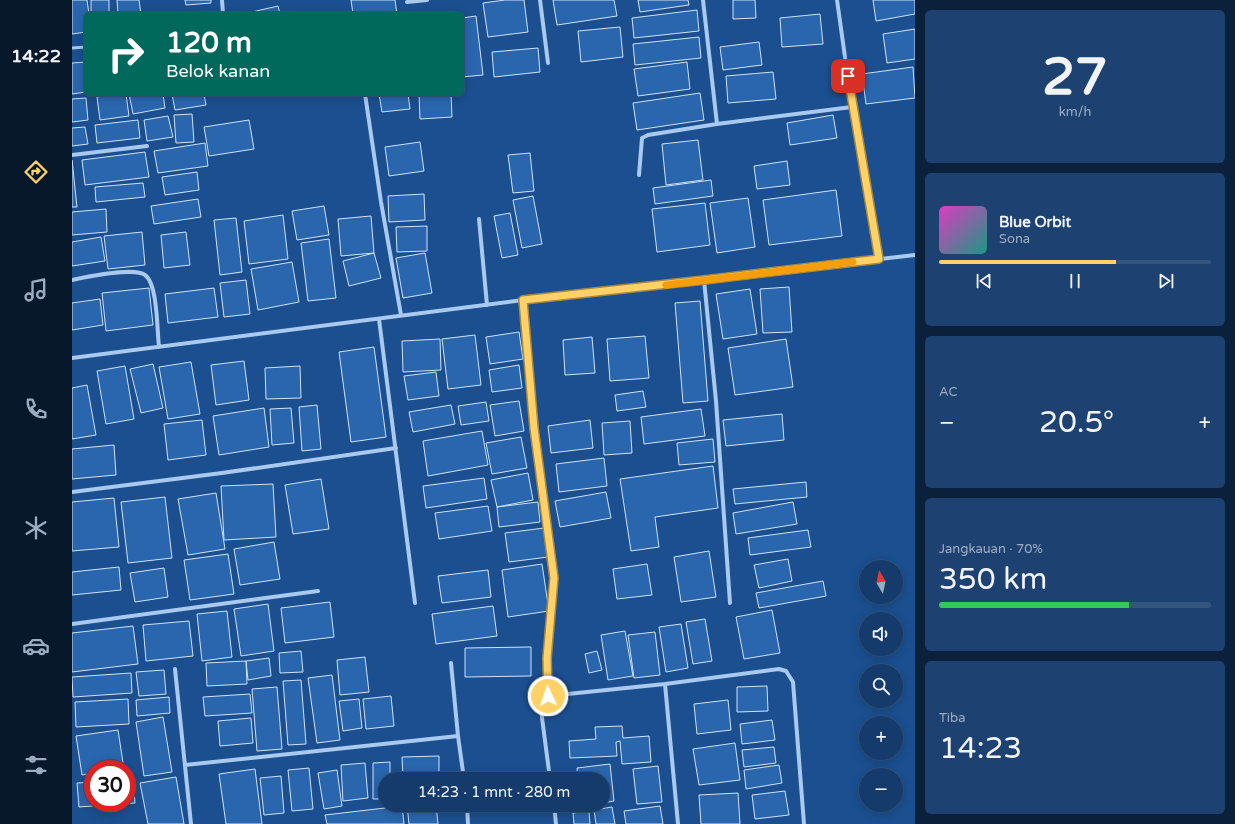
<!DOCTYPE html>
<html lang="id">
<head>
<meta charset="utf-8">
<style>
	:root { --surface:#143b6b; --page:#1d4271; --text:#f1f3f6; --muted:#9dadc1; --line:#33557e; --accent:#ffd166 }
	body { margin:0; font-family:"Varela Round",sans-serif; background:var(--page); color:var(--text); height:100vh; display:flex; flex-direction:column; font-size:15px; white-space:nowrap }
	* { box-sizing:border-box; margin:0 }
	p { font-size:13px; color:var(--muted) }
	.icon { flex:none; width:22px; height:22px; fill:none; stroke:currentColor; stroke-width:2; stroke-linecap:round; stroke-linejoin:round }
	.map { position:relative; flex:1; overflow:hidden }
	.side { display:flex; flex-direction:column; gap:10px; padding:10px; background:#0b203b; width:320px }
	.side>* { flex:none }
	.hud { position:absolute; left:12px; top:12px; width:380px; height:84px; border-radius:6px; box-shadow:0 2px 10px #0003,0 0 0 1px var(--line); background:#00695c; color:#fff; overflow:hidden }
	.needle { width:26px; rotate:351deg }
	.fabs { position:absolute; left:787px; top:560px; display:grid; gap:8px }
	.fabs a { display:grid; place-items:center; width:44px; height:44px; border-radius:50%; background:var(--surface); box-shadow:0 2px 10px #0003,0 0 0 1px var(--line); font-size:20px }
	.speed { position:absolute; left:12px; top:760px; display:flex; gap:8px; font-size:20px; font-weight:700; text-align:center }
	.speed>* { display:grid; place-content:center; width:52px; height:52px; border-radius:50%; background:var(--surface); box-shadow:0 2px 10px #0003,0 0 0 1px var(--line); line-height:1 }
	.speed .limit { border:6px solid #d22; background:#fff; color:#111 }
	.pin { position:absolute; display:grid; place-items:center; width:34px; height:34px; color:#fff; margin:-17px; border-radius:8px; box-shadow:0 2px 6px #0006 }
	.me { position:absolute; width:44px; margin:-22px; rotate:357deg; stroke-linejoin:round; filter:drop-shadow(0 0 3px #0008) }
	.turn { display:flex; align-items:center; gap:14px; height:84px; padding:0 16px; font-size:18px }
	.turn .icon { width:52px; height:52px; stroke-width:2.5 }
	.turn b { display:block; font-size:28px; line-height:34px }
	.big { font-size:30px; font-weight:600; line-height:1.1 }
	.side .widget { flex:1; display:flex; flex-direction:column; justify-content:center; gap:6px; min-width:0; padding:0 14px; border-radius:6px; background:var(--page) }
	.side .dial { align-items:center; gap:0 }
	.dial b { font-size:52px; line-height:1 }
	.song { display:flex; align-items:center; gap:12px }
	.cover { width:48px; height:48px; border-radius:6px; background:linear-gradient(135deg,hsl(310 70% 55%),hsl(170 70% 35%)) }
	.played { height:4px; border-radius:2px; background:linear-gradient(90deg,var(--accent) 65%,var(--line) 65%) }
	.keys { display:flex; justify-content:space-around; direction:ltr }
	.heat { display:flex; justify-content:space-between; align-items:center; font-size:22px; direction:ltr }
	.charge { height:6px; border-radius:3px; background:linear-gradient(90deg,#34c759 70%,var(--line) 0) }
	.trip { position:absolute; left:306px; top:772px; width:232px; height:40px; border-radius:20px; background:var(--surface); box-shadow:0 2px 10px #0003,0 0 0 1px var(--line); font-weight:600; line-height:40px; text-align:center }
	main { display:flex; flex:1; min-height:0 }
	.menu { display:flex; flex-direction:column; width:72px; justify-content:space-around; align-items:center; background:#08182b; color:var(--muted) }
	.menu .icon { width:28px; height:28px }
	.menu .current { color:var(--accent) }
	.menu b { font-size:18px; color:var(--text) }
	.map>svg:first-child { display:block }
	.building { fill:#2a66ad; stroke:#cfe3fa }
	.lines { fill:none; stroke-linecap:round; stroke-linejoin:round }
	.service { stroke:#a9c9ee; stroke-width:3 }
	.minor { stroke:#a9c9ee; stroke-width:4 }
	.route-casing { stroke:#a68842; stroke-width:10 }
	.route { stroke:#ffd166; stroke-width:7 }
	.slow { stroke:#f59e0b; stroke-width:7 }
</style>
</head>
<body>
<main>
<nav class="menu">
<b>14:22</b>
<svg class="icon current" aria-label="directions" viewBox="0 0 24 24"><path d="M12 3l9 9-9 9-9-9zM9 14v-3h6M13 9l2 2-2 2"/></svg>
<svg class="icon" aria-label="music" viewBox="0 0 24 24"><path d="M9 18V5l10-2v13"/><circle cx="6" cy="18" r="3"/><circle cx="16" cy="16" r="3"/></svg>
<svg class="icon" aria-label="phone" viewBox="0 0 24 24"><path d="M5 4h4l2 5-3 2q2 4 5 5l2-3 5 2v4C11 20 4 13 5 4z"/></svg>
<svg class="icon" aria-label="climate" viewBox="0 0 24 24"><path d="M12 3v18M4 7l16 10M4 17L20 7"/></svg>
<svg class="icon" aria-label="car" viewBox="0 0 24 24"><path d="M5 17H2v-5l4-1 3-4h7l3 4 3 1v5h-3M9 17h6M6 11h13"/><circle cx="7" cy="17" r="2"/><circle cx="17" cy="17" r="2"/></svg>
<svg class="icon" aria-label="filters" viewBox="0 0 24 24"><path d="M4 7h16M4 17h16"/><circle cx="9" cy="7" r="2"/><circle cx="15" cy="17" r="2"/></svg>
</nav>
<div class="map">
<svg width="843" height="824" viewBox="0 0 843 824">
	<rect width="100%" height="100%" fill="#1b4f8f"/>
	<!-- building -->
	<path class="building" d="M 0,0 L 15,0 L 17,14 L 14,14 L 14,32 L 0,34 Z
		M 19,0 L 37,0 L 37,14 L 19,14 Z
		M 45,0 L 67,0 L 69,14 L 46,14 Z
		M 113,0 L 139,0 L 139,3 L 114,5 Z
		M 279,0 L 323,0 L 325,14 L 281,14 Z
		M 433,0 L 452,0 L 456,32 L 416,37 L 411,3 Z
		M 481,0 L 542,0 L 545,16 L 485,25 Z
		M 566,0 L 616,0 L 617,5 L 568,12 Z
		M 661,0 L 683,0 L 684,18 L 661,19 Z
		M 801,0 L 843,0 L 843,14 L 804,21 Z
		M 206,6 L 208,14 L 171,14 Z
		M 625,10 L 627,31 L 562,38 L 560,18 Z
		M 748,14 L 751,44 L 710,47 L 708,18 Z
		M 404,16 L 411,75 L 390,77 L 390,18 Z
		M 548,27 L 551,57 L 509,62 L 506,31 Z
		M 843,29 L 843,59 L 815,63 L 811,34 Z
		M 627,37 L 629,58 L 563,65 L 561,44 Z
		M 687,42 L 690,65 L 651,70 L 648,47 Z
		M 466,48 L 468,72 L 422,77 L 420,52 Z
		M 14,62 L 14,92 L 0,94 L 0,63 Z
		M 615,62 L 618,89 L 566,96 L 562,69 Z
		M 841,67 L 843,98 L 794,104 L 790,74 Z
		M 701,72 L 704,99 L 656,103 L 654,76 Z
		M 628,93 L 632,120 L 565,130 L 561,103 Z
		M 41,94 L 54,94 L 57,116 L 28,120 L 25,97 Z
		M 57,94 L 91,94 L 93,108 L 61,114 Z
		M 100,94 L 132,94 L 134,105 L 103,110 Z
		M 307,94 L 336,94 L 338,109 L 310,112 Z
		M 347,94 L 379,94 L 380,117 L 348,119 Z
		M 14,98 L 16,120 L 0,122 L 0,99 Z
		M 120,114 L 122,142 L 104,143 L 102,115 Z
		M 761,115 L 765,138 L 718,145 L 715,123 Z
		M 96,116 L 101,137 L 75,141 L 72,120 Z
		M 66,120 L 68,138 L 25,143 L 23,125 Z
		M 177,120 L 182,149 L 137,156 L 132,127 Z
		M 13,127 L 16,144 L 0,146 L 0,128 Z
		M 626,140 L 631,180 L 594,185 L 590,144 Z
		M 348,142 L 352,171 L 317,176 L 313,147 Z
		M 133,143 L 136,166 L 86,173 L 82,151 Z
		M 73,152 L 77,177 L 13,185 L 10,160 Z
		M 458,153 L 462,191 L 441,193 L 436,155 Z
		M 0,160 L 5,207 L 0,207 Z
		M 715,161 L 718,185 L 685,189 L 682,166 Z
		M 125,172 L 127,190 L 93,195 L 90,177 Z
		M 639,180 L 641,196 L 583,204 L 581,188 Z
		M 71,183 L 73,197 L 24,202 L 23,187 Z
		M 764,190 L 770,236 L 697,245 L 691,200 Z
		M 352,194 L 353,220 L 317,222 L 316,196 Z
		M 461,196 L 470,244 L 450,248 L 441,200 Z
		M 676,198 L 683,247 L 645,253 L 638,203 Z
		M 126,199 L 129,217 L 82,224 L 79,206 Z
		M 633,203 L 638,245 L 585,252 L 580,209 Z
		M 252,206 L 257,235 L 225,240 L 220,211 Z
		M 34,209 L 35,232 L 0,235 L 0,212 Z
		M 438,213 L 446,255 L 430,258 L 422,216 Z
		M 211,215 L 216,259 L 177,264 L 172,221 Z
		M 299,216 L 302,253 L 269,256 L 266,219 Z
		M 164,218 L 170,272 L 148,275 L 142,220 Z
		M 355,226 L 355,251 L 325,252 L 324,227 Z
		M 70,232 L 73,265 L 36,269 L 32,236 Z
		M 114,232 L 118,265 L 92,268 L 89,235 Z
		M 29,237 L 33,261 L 0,266 L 0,242 Z
		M 257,239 L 264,298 L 236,301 L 229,243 Z
		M 302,253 L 309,278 L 277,286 L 271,261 Z
		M 353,253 L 360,293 L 331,298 L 324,258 Z
		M 220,262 L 227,302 L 186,310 L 179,269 Z
		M 174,280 L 178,314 L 152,317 L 148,283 Z
		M 717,287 L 720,332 L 691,333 L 688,289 Z
		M 77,288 L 81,325 L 34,331 L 30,293 Z
		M 142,288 L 146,317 L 96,323 L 93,294 Z
		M 678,289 L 685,334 L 651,339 L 644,294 Z
		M 28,299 L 31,325 L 0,330 L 0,303 Z
		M 628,301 L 636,401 L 611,403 L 603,303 Z
		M 447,332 L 451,359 L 418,364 L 414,337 Z
		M 403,335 L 409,385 L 376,389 L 370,339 Z
		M 573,336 L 577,378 L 538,381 L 535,339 Z
		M 520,337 L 523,373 L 493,375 L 491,340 Z
		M 368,339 L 369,370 L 331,372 L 330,341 Z
		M 714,339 L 721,387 L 663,395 L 656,348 Z
		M 302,347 L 314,437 L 279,442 L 267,352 Z
		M 172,361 L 177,400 L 144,405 L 139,365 Z
		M 119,362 L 128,414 L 96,419 L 87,367 Z
		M 81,364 L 91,408 L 69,413 L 58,369 Z
		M 447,365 L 450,388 L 420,392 L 417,370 Z
		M 53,366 L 62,419 L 34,424 L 25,371 Z
		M 228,366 L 229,398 L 194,399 L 193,368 Z
		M 364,372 L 367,396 L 336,400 L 332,376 Z
		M 15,385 L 24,435 L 0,439 L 0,388 Z
		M 571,391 L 574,407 L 545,411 L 543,395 Z
		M 447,401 L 452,431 L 423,436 L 418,405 Z
		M 414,402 L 417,421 L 389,425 L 386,406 Z
		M 245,405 L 249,449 L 230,451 L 227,407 Z
		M 379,405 L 383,424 L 341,432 L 337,412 Z
		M 192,408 L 197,447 L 147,455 L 141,416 Z
		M 219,408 L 222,443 L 200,445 L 198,409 Z
		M 629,409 L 633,436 L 572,444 L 569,417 Z
		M 710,414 L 712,440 L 654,446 L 651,420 Z
		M 130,420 L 134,455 L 96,460 L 92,424 Z
		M 518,420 L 521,448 L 479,453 L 476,426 Z
		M 558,421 L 560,453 L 532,455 L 530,423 Z
		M 410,431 L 416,465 L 356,476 L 351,441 Z
		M 449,437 L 455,468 L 420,474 L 414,443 Z
		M 641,439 L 643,462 L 607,465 L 605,443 Z
		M 42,445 L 44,475 L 0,479 L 0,449 Z
		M 532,458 L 535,486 L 487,492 L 484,464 Z
		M 641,466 L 646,508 L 583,517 L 587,547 L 559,551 L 548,479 Z
		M 456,473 L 461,500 L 425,507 L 419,480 Z
		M 412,478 L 415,499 L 354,508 L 351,486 Z
		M 249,479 L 257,529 L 221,534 L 213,485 Z
		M 734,482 L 735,497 L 663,504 L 661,489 Z
		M 201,484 L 204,537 L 152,540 L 149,486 Z
		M 534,492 L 539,518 L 488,527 L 483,501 Z
		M 144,493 L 153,549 L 116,555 L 106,499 Z
		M 93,497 L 100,558 L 56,563 L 49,502 Z
		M 42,498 L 47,547 L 0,551 L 0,502 Z
		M 466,502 L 468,522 L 427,527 L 425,507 Z
		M 721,502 L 725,524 L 664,534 L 661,513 Z
		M 416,506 L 420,531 L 367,539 L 363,513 Z
		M 472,528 L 476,557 L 437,562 L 433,533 Z
		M 736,530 L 739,547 L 678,555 L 676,538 Z
		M 202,542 L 208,579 L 168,585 L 162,549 Z
		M 637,551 L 644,597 L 609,602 L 602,557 Z
		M 156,554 L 162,594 L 118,600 L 112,560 Z
		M 716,559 L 720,581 L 687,588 L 682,565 Z
		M 470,564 L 477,611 L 436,617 L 430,570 Z
		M 575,564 L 580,595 L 545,599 L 541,569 Z
		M 47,567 L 49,590 L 0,595 L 0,572 Z
		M 92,568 L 96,597 L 63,602 L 58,573 Z
		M 416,570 L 419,597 L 370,603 L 366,576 Z
		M 751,581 L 754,596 L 687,608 L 684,593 Z
		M 258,602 L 262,637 L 213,643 L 209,608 Z
		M 196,604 L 202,651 L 169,656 L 162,609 Z
		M 421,606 L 425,636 L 364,644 L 360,614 Z
		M 700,610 L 708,653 L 672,659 L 664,617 Z
		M 155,611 L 160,657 L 130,661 L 125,614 Z
		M 633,619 L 640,661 L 621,664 L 614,622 Z
		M 117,621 L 121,656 L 74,661 L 71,625 Z
		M 609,624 L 616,668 L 594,672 L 587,627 Z
		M 61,626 L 66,664 L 0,672 L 0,633 Z
		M 553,631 L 561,676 L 536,680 L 529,635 Z
		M 583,632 L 588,675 L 562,678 L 556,635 Z
		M 459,647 L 459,676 L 393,677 L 393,648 Z
		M 229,651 L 231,672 L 208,673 L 207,653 Z
		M 525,651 L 530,670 L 517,673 L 513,654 Z
		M 293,657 L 297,692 L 268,695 L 265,660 Z
		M 197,658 L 199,676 L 176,680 L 174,661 Z
		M 174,661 L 175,684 L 135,686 L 134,663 Z
		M 92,670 L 94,694 L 67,696 L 64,672 Z
		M 59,673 L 60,693 L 1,697 L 0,677 Z
		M 260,675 L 268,740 L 245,743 L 236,678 Z
		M 229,680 L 234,744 L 216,745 L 211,681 Z
		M 695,686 L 696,711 L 665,712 L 665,687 Z
		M 205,687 L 210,749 L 185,751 L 180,689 Z
		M 178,694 L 180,713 L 133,716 L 131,697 Z
		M 319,696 L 322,726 L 294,729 L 291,699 Z
		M 97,697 L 98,713 L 65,716 L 64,700 Z
		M 56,699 L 57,724 L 4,727 L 3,702 Z
		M 287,699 L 290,728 L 271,731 L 267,701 Z
		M 656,700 L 659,730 L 625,734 L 622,704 Z
		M 91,717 L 100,772 L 72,776 L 64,722 Z
		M 179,718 L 181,743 L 148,746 L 146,721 Z
		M 700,720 L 703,740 L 670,744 L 668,724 Z
		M 550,726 L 551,738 L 577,736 L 579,762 L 550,764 L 548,741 L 544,742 L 545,756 L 498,758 L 497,741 L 524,739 L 523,727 Z
		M 46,730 L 52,769 L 21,769 L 21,773 L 10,775 L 4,736 Z
		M 663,743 L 668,780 L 627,785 L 621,749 Z
		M 702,747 L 704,763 L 672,767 L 670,750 Z
		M 367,756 L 367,779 L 331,779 L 330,757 Z
		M 318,762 L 318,779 L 313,779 L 313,799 L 301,799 L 301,763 Z
		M 293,763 L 296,798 L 271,801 L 269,765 Z
		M 538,764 L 542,801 L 531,803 L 531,779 L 506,779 L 505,768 Z
		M 707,765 L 710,783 L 674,789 L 672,770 Z
		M 586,766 L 590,802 L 565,804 L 561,769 Z
		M 237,768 L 241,809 L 220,811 L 216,770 Z
		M 183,769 L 190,824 L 154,824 L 147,774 Z
		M 265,770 L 270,806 L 252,809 L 246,773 Z
		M 209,776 L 212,813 L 192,815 L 188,778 Z
		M 104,777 L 112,824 L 76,824 L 68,783 Z
		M 61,778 L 63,803 L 7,807 L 5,783 L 21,782 L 21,803 L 55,803 L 55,779 Z
		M 713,791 L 717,815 L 683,819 L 680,795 Z
		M 666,793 L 668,824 L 629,824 L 627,795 Z
		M 335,805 L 364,805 L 366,824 L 337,824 Z
		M 330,806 L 332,824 L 255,824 L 253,815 Z
		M 588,806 L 591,824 L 554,824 L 552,811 Z
		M 540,807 L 543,824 L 524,824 L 522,810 Z
		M 517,811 L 518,824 L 502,824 L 501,813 Z"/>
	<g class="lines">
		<!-- service -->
		<path class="service" d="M 0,48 L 14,47"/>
		<!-- minor -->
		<path class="minor" d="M 150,0 L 151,14
			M 468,0 L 476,63
			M 631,0 L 645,124 L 780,107
			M 765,0 L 780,107 L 807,259
			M 335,2 L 355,0
			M 293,94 L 309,202 L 329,315
			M 0,155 L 75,146
			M 567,175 L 570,138 L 576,135 L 645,124
			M 407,219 L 415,305
			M 0,280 C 14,277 63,267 73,275 C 86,284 85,332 87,347
			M 632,280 L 644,401 L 658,603
			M 451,300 L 462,428 L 482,579 L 483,593 L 475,658 L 476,696
			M 307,319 L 343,603
			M 0,358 L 451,300 L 843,255
			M 0,492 L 150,473 L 324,448
			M 0,624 L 246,591
			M 379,663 L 386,736
			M 103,669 L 119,824
			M 593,684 L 606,824
			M 113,765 L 386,736 L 392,779
			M 478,779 L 469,710 L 471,700 L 476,696 L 593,684 L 707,669 L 714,671 L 721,682 L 732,824
			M 395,805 L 396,824
			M 482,805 L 484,824"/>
	</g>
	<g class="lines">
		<!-- route casing -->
		<g class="route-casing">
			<path id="route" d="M 476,696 L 475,658 L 482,578 L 462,428 L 451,300 L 632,280 L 807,259 L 776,76"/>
		</g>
		<!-- route -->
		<use href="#route" class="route"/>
		<!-- slow -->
		<path class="slow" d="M 594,285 L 781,262"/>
	</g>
</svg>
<div class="fabs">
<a><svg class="needle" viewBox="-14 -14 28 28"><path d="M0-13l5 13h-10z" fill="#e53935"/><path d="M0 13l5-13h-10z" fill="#9dadc1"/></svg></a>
<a><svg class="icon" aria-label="sound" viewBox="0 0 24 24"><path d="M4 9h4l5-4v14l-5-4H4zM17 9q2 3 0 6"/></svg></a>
<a><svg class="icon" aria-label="search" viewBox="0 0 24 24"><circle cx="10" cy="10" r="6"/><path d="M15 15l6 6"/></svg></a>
<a>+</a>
<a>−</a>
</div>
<div class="speed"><div class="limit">30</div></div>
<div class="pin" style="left:776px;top:76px;background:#d93025"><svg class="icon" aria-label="arrive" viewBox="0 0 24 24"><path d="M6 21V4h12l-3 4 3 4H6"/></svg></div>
<svg class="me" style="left:476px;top:696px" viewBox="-20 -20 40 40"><circle r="17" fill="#ffd166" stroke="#fff" stroke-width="3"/><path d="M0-11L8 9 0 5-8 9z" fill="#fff"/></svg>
<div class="trip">14:23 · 1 mnt · 280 m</div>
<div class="hud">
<div class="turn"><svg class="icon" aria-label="right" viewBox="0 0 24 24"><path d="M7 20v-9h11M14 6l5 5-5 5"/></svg><div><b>120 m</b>Belok kanan</div></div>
</div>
</div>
<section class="side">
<div class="widget dial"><b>27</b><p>km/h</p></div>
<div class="widget">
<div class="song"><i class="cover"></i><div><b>Blue Orbit</b><p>Sona</p></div></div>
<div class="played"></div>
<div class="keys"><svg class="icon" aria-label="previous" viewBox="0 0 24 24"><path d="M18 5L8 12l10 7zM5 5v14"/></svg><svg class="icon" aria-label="pause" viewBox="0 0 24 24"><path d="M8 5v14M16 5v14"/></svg><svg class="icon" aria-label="next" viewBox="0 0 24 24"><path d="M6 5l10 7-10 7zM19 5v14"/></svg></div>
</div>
<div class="widget"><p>AC</p>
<div class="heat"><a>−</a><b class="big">20.5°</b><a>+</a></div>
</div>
<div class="widget"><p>Jangkauan · 70%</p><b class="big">350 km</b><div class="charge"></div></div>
<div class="widget"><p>Tiba</p><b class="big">14:23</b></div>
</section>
</main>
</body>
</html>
